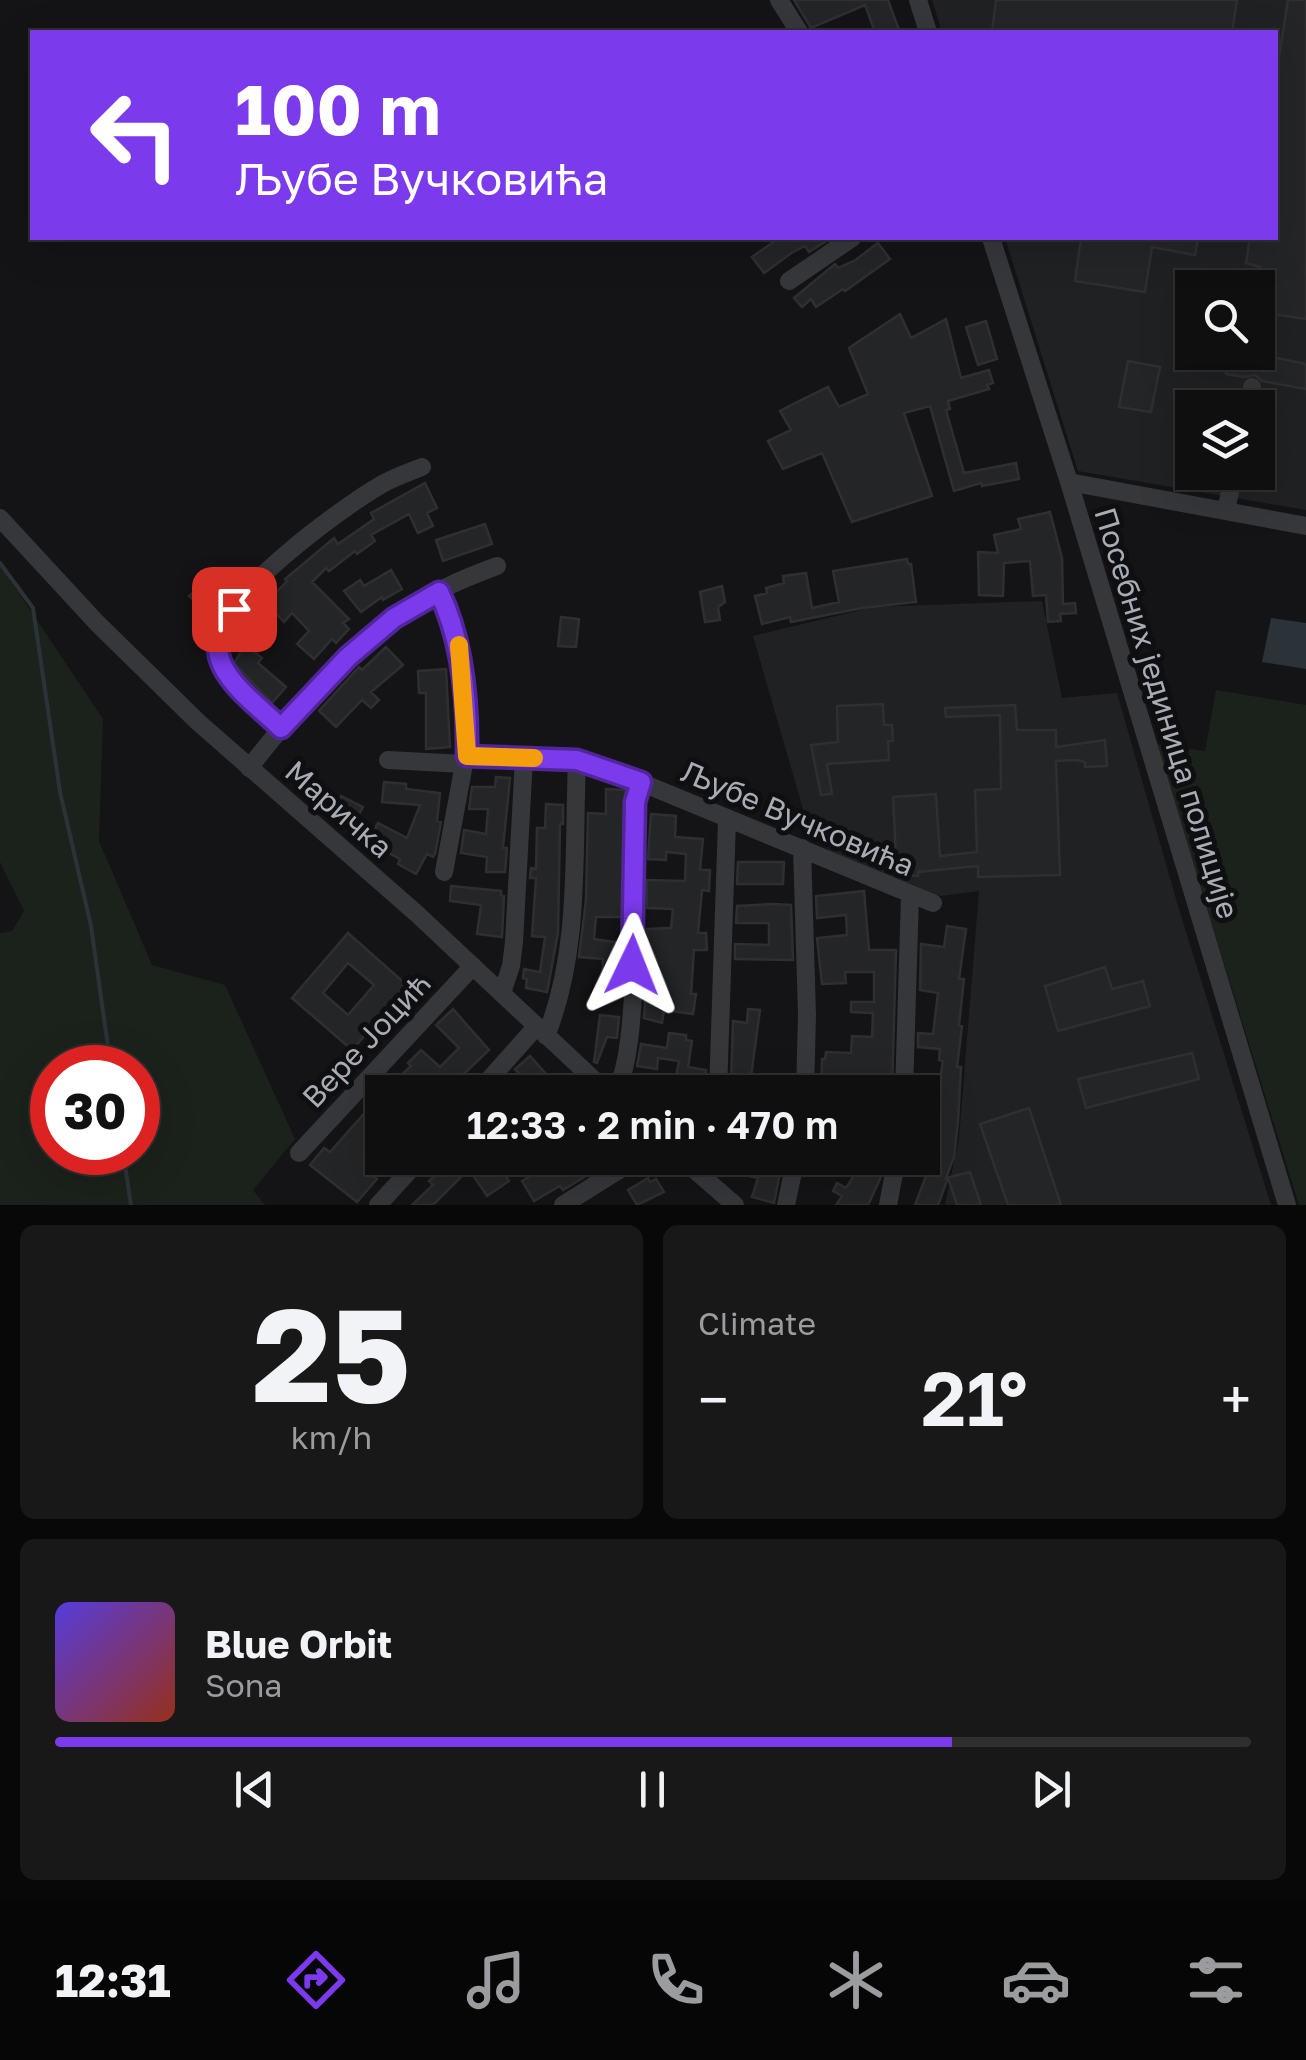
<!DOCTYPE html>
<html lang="en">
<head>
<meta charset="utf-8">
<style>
	:root { --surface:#0f0f10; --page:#181819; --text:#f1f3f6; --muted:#9b9c9f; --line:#2f2f30; --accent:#7c3aed }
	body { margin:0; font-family:"Golos Text",sans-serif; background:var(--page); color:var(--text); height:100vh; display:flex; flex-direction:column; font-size:38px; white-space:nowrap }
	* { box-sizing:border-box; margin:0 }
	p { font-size:32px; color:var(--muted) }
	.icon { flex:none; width:55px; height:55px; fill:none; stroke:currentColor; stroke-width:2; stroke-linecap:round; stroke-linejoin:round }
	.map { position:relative; height:1205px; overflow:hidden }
	.details { display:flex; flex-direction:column; gap:20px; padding:20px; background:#080809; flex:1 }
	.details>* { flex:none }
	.guide { position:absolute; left:30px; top:30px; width:1248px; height:210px; border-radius:0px; box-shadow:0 10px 40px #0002,0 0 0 2px var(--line); background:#7c3aed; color:#fff; overflow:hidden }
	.controls { position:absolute; left:1175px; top:270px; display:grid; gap:20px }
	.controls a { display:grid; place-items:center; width:100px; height:100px; border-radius:0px; background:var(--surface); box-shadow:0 10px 40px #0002,0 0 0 2px var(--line); font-size:50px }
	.speed { position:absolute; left:30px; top:1045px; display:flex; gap:20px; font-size:50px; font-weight:700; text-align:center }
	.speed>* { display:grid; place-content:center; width:130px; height:130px; border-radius:50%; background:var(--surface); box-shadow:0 10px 40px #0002,0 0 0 2px var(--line); line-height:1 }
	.speed .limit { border:15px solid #d22; background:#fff; color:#111 }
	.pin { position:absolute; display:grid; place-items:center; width:85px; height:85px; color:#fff; margin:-42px; border-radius:20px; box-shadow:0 5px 15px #0006 }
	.me { position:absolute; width:110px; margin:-55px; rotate:2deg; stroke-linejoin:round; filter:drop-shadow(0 0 8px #0008) }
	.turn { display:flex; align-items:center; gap:35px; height:210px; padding:0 40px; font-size:45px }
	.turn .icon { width:130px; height:130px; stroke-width:2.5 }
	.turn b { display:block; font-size:70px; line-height:85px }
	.big { font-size:75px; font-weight:600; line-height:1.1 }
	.details .widget { flex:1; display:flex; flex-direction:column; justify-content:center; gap:15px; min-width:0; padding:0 35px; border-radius:15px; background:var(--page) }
	.details .dial { align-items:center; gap:0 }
	.dial b { font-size:130px; line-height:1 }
	.song { display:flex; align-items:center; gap:30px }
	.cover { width:120px; height:120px; border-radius:15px; background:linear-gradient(135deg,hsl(250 70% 55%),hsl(10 70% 35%)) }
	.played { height:10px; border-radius:5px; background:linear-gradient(90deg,var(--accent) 75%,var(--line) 75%) }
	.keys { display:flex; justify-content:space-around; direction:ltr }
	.heat { display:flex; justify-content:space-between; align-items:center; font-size:55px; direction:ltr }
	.details .tiles { flex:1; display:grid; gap:20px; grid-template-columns:1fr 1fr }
	.widget:last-child { grid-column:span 2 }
	.trip { position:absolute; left:365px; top:1075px; width:575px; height:100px; border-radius:0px; background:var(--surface); box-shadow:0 10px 40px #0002,0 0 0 2px var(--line); font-weight:600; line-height:100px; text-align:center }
	.tabs { display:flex; height:160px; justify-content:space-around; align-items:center; background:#060606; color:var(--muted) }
	.tabs .icon { width:70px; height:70px }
	.tabs .current { color:var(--accent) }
	.tabs b { font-size:45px; color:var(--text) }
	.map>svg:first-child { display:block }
	.built { fill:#202123; fill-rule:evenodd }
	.green { fill:#1b211b; fill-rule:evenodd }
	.water { fill:#2b3339 }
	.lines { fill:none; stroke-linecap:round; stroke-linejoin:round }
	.stream { stroke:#2b3339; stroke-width:4 }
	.building { fill:#242527; stroke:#2f2f32; stroke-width:2.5; fill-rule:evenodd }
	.minor { stroke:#36373b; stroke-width:18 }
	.route-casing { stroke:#51269a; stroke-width:25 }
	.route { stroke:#7c3aed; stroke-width:18 }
	.slow { stroke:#f59e0b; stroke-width:18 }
	.labels { text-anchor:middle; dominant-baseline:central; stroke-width:10; stroke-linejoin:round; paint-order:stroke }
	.street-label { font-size:30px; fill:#a7acb5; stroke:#0f0f11 }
</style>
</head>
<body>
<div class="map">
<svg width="1306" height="1205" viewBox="0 0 1306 1205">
	<rect width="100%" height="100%" fill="#141416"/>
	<!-- built -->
	<path class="built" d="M 932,0 L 1306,0 L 1306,510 L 1078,471 L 1005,238 L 1275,238 L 1275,32 L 942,32 ZM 1192,288 L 1258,288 L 1258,352 L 1192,352 ZM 1192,408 L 1258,408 L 1258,472 L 1192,472 Z
		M 1042,601 L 1062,698 L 1117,693 L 1178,906 L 1271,1205 L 945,1205 L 959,1138 L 979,891 L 940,896 L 831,851 L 809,830 L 753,636 L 873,607 Z"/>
	<!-- green -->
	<path class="green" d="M 0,565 L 103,719 L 99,841 L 152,965 L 225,985 L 295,1139 L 253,1190 L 265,1205 L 0,1205 L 0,933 L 12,931 L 24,911 L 0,862 ZM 52,1068 L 138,1068 L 138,1152 L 52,1152 Z
		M 1216,690 L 1306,705 L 1306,1205 L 1299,1205 L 1156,744 L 1205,751 Z"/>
	<!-- water -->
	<path class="water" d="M 1271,618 L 1306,623 L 1306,669 L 1262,662 Z"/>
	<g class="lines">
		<!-- stream -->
		<path class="stream" d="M 0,563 L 33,608 L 60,792 L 91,926 L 111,1068
			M 123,1152 L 131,1205"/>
	</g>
	<!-- building -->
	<path class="building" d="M 794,0 L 888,0 L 899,30 L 875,32 L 865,5 L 811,28 Z
		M 996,0 L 1237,0 L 1232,32 L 992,32 Z
		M 1288,0 L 1306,0 L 1306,319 L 1258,312 L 1260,267 L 1246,263 L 1250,238 L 1275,238 L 1275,82 Z
		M 779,238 L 831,238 L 809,252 L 805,246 L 793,252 L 764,273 L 752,257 Z
		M 1081,238 L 1198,238 L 1195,255 L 1152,247 L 1145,292 L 1075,281 Z
		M 878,243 L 890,259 L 845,291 L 843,289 L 816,307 L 811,299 L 802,307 L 794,298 L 835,264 L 838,268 L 854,261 Z
		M 900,314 L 911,338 L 946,319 L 961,378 L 989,370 L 993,383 L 987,385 L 989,389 L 948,401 L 950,409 L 946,410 L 964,473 L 1016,463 L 1019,479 L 982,486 L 981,483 L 954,491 L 930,406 L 904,413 L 932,496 L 852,522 L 822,453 L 783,469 L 768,441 L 791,430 L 780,411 L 799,401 L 828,387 L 839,407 L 868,394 L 849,348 Z
		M 986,321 L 997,359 L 978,365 L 966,327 Z
		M 1229,352 L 1248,352 L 1306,364 L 1306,389 L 1262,381 L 1255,375 L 1245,377 L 1226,374 Z
		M 1128,361 L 1160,367 L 1151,412 L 1119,407 Z
		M 425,483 L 437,508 L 427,513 L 433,526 L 418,533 L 409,514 L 371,535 L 375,541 L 357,554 L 355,551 L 329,571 L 326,568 L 312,582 L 349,619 L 343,623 L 349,629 L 336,643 L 332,639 L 314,659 L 297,644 L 309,631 L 292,613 L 284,622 L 266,603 L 287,581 L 285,579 L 334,538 L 338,544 L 374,519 L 371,513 Z
		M 1050,512 L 1062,558 L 1063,604 L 1075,603 L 1076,613 L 1060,614 L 1061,621 L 1048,622 L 1046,595 L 1033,596 L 1030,561 L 1004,563 L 1003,596 L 979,595 L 978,552 L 998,553 L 994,535 L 1021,529 L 1018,519 Z
		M 485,524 L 492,544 L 443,561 L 436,540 Z
		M 907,559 L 908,564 L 911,564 L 916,602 L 862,608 L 791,622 L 790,617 L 762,624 L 755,596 L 767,593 L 766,588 L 784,583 L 783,576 L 806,573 L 812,608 L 839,602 L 833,571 Z
		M 391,570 L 402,589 L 383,600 L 382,597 L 361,612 L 344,591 L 360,580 L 364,586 Z
		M 204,581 L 223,599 L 209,614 L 189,596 Z
		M 722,586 L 725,602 L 718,607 L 720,620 L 705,622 L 700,592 Z
		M 561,617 L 579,619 L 576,647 L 558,646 Z
		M 245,645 L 262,658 L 258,663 L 286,687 L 272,703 L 234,663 Z
		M 386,647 L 403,665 L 371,692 L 379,700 L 371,708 L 362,700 L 336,727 L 319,711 L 359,667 L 362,670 Z
		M 446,669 L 450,747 L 426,749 L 426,693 L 419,693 L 418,671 Z
		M 883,704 L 884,725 L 892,725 L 893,741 L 888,741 L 889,760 L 827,764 L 832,794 L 821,795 L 811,745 L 838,742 L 837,706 Z
		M 1015,705 L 1017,730 L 1056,730 L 1056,747 L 1105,740 L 1107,766 L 1085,767 L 1085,762 L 1076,760 L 1056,761 L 1060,875 L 978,877 L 978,866 L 918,872 L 918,876 L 897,875 L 893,797 L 936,794 L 940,856 L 977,852 L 975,790 L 1001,789 L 1000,715 L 946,717 L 945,708 Z
		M 496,777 L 510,778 L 503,848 L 507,848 L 505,872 L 486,872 L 487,857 L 461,853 L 464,830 L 486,834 L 488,809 L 469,809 L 472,787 L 495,787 Z
		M 384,782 L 406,784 L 406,789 L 440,793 L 437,821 L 441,822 L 435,854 L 433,857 L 427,854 L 416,874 L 398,864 L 400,859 L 368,842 L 378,823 L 407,838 L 420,805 L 382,802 Z
		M 606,789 L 625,790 L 622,917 L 596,917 L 594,939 L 622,943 L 621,985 L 616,985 L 616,992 L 602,991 L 603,959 L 579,957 L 586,900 L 588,813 L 606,814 Z
		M 341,796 L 363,807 L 352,827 L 331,816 Z
		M 546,804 L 563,805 L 563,824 L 560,824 L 558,933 L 547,992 L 526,988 L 527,979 L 523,978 L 524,969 L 540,972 L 545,937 L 532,936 L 536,878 L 530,878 L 531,868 L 536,869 L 537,828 L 545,828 Z
		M 651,814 L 676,816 L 675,837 L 703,839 L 700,870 L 710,870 L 709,891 L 702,890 L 698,933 L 706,933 L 707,950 L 694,950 L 691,994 L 696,994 L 693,1014 L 664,1010 L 662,1023 L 644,1018 L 649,947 L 647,929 L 671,928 L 673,909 L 647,908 L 647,880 L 685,881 L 686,854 L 666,852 L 666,860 L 648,859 Z
		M 738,862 L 784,862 L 783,884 L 737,884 Z
		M 451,886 L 501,891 L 501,895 L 504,896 L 502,937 L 477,934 L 481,905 L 450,901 Z
		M 864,891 L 869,950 L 896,950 L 892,1092 L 876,1092 L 876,1084 L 845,1082 L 844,1092 L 821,1092 L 822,1059 L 825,1059 L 826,1052 L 851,1053 L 852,1036 L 872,1037 L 873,1013 L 851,1012 L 851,1002 L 874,1002 L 874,972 L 845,972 L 846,983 L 822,984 L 817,938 L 847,935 L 846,915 L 817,918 L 816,896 Z
		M 773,904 L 791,905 L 793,960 L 735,959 L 735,944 L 769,945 L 769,923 L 736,923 L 737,906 Z
		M 947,926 L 966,929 L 959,979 L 964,979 L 959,1025 L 962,1026 L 957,1067 L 961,1067 L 958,1122 L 954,1157 L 946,1178 L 970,1172 L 981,1205 L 957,1205 L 948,1178 L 938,1205 L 915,1205 L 939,1142 L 934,1136 L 938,1101 L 922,1100 L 922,1085 L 939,1087 L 943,1061 L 939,1060 L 940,1049 L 918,1047 L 918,1033 L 933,1034 L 938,993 L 920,990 L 921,944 L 944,947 Z
		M 348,933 L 408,986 L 352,1050 L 292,998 ZM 348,963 L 374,985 L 348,1015 L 323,993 Z
		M 1105,967 L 1112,989 L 1143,981 L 1150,1006 L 1058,1031 L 1045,986 Z
		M 453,1009 L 489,1050 L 445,1092 L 439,1092 L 427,1081 L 414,1092 L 383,1092 L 411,1066 L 408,1063 L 421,1050 L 440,1067 L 459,1048 L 436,1025 Z
		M 748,1009 L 760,1010 L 750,1084 L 731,1081 L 733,1021 L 747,1023 Z
		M 600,1015 L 619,1017 L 617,1038 L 607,1037 L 597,1063 L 594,1062 Z
		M 669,1033 L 686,1035 L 686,1040 L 692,1041 L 688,1067 L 706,1070 L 705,1084 L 686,1081 L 684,1092 L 662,1092 L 664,1081 L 675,1082 L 679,1061 L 658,1058 L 657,1069 L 637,1066 L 641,1044 L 667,1048 Z
		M 1192,1053 L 1199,1079 L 1086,1108 L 1078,1079 Z
		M 530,1056 L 556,1085 L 547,1092 L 518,1092 L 528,1083 L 515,1069 Z
		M 369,1108 L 382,1119 L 382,1161 L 371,1174 L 377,1179 L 357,1202 L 310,1165 L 324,1148 L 330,1152 Z
		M 1029,1108 L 1061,1205 L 1008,1205 L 980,1124 Z
		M 453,1158 L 494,1158 L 509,1181 L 487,1196 L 469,1169 L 433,1205 L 412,1205 L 433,1185 L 429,1181 Z
		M 555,1158 L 615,1158 L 563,1190 L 560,1186 L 534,1201 L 522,1181 L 551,1164 L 550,1161 Z
		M 738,1158 L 756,1158 L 755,1161 L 781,1168 L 774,1203 L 752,1197 L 758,1178 L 735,1173 Z
		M 865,1158 L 884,1158 L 880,1179 L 868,1205 L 836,1205 L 842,1196 L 833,1191 L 837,1183 L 846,1188 Z
		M 648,1178 L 650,1182 L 656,1179 L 664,1192 L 637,1205 L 628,1190 Z"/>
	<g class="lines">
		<!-- minor -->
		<path class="minor" d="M 779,0 L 799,32
			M 918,0 L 928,32
			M 991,238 L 1069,482 L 1287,1205
			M 789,281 L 852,238
			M 1248,408 L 1252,387
			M 1069,482 L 1306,526
			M 1226,511 L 1234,472
			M 0,518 L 97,623 L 198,722 L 416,913 L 607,1092
			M 439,592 C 464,641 468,701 467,756
			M 281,728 C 259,707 216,678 216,645 C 217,598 340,509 379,486 C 392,478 407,473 422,467
			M 388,760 L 464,764 L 467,756 L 565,759 L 601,766 L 933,903
			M 249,768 C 291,715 338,657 394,618 C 425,595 461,579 497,566
			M 802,848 L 807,1015 L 805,1092
			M 444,872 L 464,764
			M 502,993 L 511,966 L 514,942 L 524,758
			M 546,1036 C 581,950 573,851 577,760
			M 478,1092 L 536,1027
			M 616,1092 C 639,1047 634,914 634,859 C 635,833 632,806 641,781
			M 718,1092 L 727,820
			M 904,1092 L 910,896
			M 299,1153 L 473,966
			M 681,1158 L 735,1205
			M 378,1205 L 421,1158
			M 563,1205 L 638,1158
			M 786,1205 L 796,1158
			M 888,1205 L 897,1158"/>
	</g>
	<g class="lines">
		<!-- route casing -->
		<g class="route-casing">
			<path id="route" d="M 234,609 C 190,660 246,694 281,728 L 348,657 L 394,618 L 439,592 C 463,641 468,701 467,756 L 577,760 L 641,782 L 635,802 L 632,965"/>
		</g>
		<!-- route -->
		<use href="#route" class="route"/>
		<!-- slow -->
		<path class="slow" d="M 459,645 L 467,756 L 534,758"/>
	</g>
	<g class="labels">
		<!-- street labels -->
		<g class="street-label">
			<text transform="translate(1167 713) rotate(73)">Посебних јединица полиције</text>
			<text transform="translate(339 809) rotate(41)">Маричка</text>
			<text transform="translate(798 818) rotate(23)">Љубе Вучковића</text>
			<text transform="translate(366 1040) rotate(-47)">Вере Јоцић</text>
		</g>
	</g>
</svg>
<div class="controls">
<a><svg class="icon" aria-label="search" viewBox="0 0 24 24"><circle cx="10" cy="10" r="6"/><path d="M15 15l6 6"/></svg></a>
<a><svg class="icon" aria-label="layers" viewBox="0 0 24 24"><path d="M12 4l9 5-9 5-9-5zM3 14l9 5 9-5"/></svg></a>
</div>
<div class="speed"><div class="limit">30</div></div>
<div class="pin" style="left:234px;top:609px;background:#d93025"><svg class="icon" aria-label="arrive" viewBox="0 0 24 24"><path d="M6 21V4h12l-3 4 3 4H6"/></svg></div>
<svg class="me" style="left:632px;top:965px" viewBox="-20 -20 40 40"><path d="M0-17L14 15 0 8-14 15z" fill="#7c3aed" stroke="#fff" stroke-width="4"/></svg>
<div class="trip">12:33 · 2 min · 470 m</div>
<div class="guide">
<div class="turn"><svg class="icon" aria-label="left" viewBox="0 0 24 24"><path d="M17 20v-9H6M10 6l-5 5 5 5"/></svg><div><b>100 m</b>Љубе Вучковића</div></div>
</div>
</div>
<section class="details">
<div class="tiles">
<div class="widget dial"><b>25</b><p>km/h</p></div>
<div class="widget"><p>Climate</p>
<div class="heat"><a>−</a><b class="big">21°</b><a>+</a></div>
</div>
<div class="widget">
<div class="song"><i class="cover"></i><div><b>Blue Orbit</b><p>Sona</p></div></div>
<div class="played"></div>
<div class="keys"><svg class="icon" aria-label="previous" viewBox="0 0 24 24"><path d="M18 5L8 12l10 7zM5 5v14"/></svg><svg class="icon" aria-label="pause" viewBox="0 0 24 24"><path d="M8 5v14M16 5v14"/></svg><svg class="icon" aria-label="next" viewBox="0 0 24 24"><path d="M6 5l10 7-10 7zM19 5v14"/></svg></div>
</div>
</div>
</section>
<nav class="tabs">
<b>12:31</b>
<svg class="icon current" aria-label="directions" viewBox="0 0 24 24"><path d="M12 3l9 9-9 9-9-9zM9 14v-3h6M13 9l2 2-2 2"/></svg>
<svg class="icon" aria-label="music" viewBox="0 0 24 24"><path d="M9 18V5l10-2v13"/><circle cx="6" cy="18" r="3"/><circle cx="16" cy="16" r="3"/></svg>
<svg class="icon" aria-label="phone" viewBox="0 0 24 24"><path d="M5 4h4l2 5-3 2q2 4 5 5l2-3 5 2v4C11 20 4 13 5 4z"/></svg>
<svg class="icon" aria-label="climate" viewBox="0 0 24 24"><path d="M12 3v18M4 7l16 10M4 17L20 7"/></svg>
<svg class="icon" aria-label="car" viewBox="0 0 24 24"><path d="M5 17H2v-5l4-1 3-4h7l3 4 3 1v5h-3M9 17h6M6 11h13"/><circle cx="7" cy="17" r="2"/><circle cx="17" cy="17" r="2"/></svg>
<svg class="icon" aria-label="filters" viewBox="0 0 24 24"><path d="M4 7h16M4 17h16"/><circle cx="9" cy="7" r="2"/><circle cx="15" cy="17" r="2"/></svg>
</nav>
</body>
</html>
